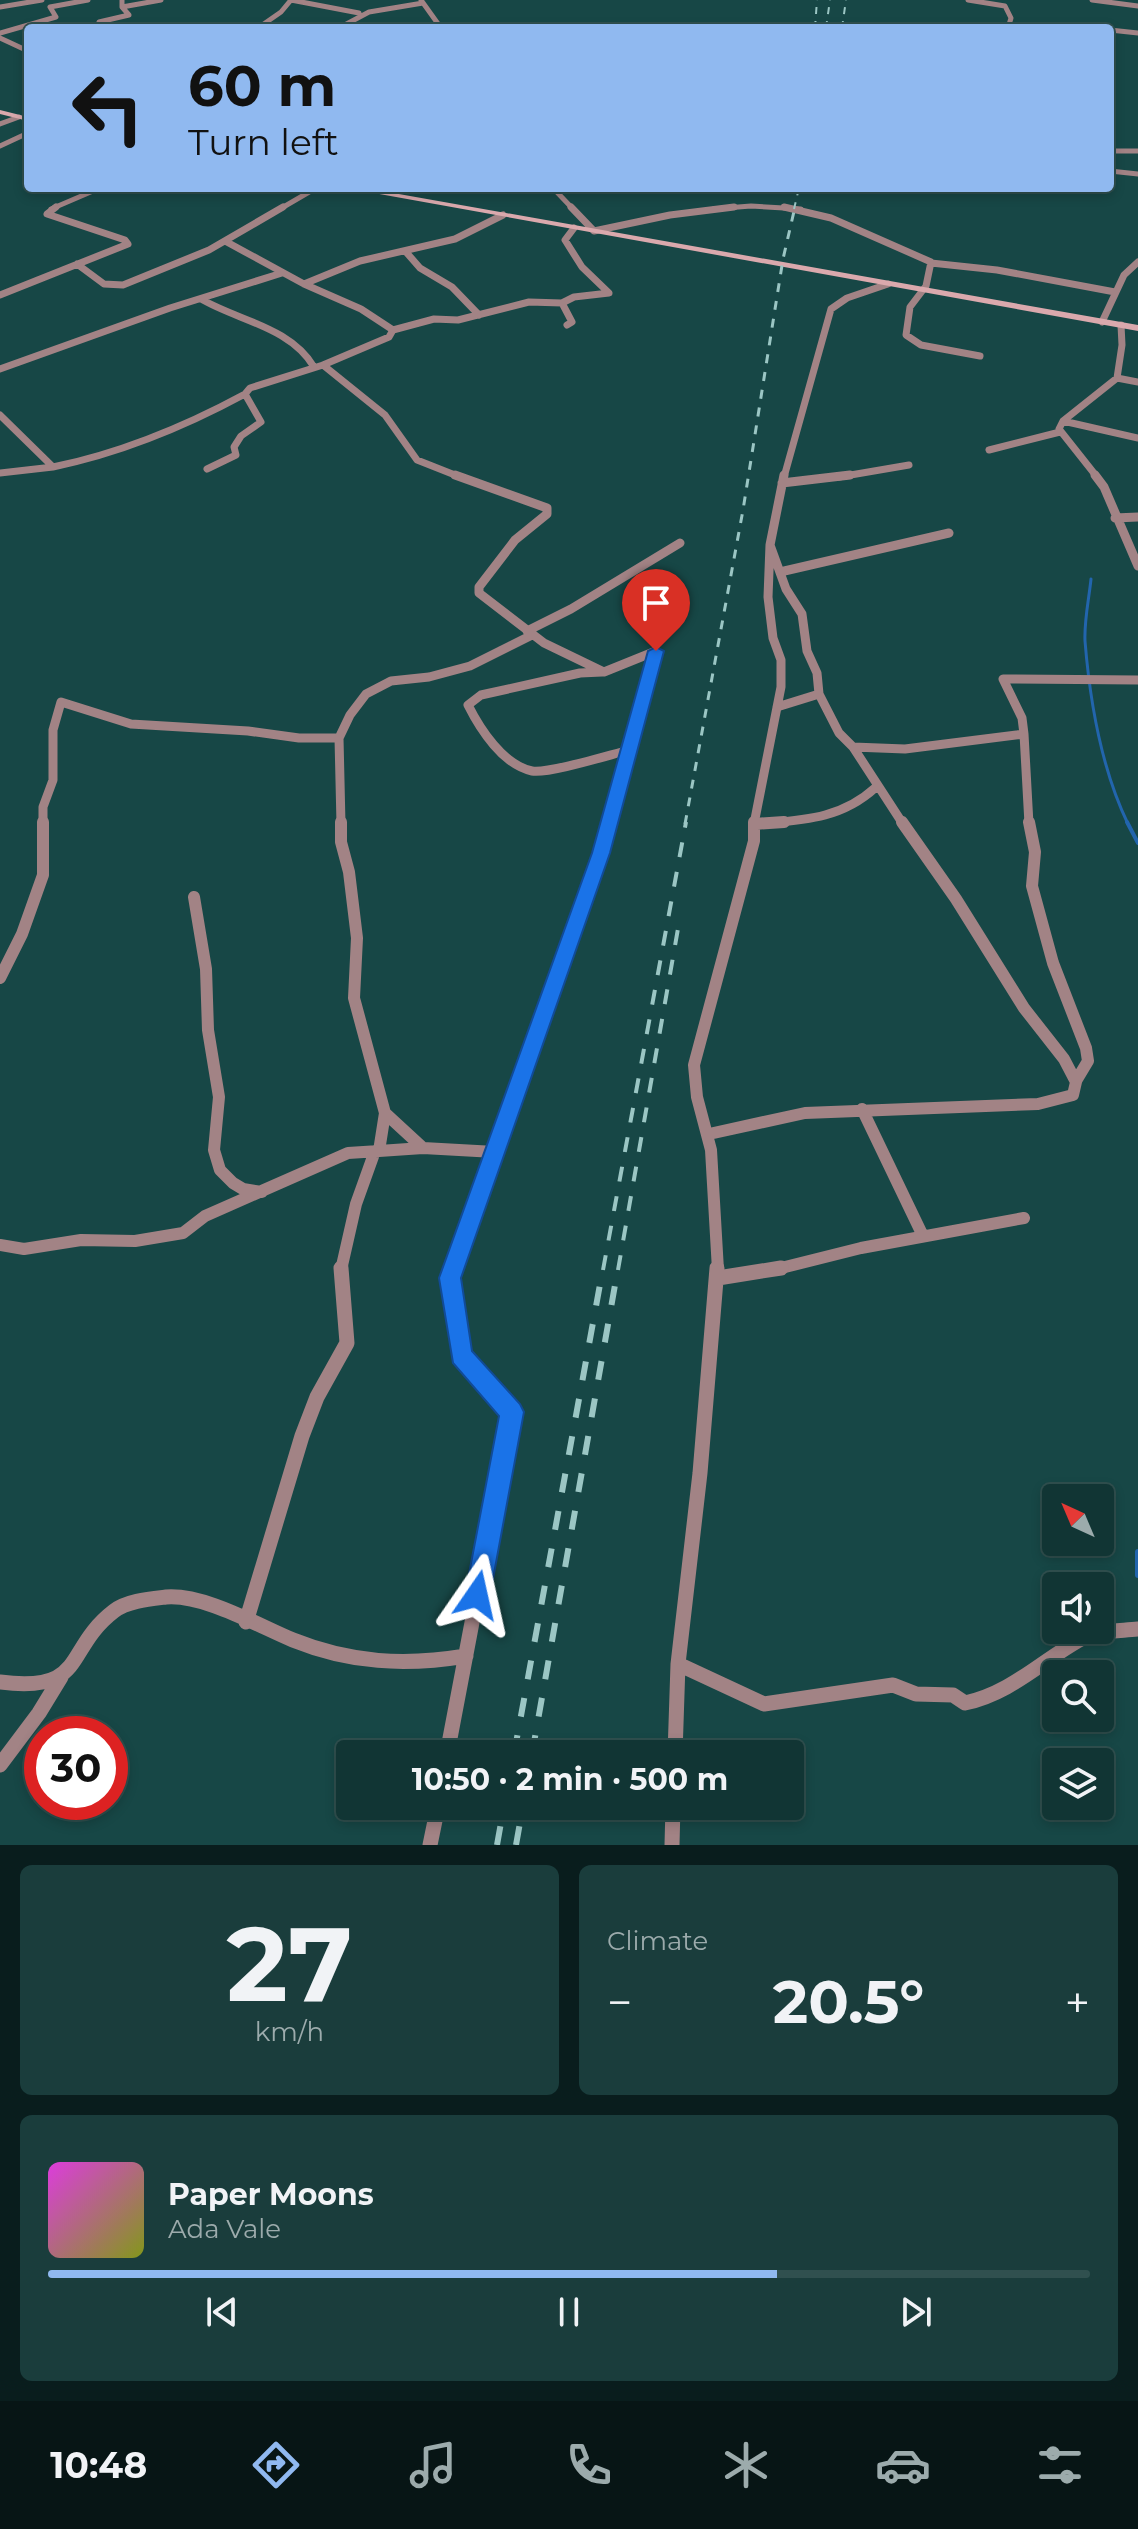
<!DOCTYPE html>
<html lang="en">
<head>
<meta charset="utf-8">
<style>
	:root { --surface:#113534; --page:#1a3d3c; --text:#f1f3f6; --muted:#9cabac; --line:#30504f; --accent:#90b9f0 }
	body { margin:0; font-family:Montserrat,sans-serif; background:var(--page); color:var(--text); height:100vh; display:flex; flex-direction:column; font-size:30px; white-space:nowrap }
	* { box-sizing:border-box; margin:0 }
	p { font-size:26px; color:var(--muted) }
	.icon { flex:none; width:44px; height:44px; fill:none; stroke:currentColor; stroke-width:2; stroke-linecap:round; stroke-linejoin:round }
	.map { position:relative; height:1845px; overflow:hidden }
	.side { display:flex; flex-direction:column; gap:20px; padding:20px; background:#091d1d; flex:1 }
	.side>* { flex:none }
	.guide { position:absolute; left:24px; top:24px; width:1090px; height:168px; border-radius:8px; box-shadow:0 4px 12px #0003,0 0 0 2px var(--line); background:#90b9f0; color:#111; overflow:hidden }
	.needle { width:52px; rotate:316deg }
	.controls { position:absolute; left:1042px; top:1484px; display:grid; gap:16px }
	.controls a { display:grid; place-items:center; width:72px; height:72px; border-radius:8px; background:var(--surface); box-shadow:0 4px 12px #0003,0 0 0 2px var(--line); font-size:40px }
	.speed { position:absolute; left:24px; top:1716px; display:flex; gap:16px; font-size:40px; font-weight:700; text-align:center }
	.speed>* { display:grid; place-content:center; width:104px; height:104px; border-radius:50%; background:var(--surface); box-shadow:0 4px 12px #0003,0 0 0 2px var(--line); line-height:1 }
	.speed .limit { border:12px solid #d22; background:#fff; color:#111 }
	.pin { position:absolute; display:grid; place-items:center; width:68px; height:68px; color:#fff; margin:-82px -34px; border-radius:50% 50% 50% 0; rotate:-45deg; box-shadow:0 0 8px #0007 }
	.pin .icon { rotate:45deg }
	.me { position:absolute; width:88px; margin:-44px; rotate:11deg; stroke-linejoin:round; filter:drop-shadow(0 0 6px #0008) }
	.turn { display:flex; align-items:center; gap:28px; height:168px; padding:0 32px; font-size:36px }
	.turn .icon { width:104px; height:104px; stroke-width:2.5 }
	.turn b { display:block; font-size:56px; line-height:68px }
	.big { font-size:60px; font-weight:700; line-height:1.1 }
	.side .card { flex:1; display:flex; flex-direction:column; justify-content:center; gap:12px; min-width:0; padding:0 28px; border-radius:12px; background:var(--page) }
	.side .dial { align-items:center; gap:0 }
	.dial b { font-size:104px; line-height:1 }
	.song { display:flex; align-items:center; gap:24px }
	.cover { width:96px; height:96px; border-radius:12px; background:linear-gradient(135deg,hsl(300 70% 55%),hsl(70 70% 35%)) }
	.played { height:8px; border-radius:4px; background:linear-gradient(90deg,var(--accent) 70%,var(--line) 70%) }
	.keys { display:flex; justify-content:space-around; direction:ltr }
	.heat { display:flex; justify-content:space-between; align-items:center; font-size:44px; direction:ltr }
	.side .tiles { flex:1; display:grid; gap:20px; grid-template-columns:1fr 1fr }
	.card:last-child { grid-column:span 2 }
	.trip { position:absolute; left:336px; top:1740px; width:468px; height:80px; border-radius:8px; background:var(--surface); box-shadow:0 4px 12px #0003,0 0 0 2px var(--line); font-weight:700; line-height:80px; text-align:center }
	.tab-bar { display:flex; height:128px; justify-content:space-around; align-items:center; background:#071515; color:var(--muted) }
	.tab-bar .icon { width:56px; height:56px }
	.tab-bar .current { color:var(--accent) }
	.tab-bar b { font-size:36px; color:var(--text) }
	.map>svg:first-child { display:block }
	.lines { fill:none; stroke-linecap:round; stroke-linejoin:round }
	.stream-far2 { stroke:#2265ad; stroke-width:3 }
	.stream-far1 { stroke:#2265ad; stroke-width:4 }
	.stream { stroke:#2265ad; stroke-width:6 }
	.minor-far4 { stroke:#a28385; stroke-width:5 }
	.minor-far3 { stroke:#a28385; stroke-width:7 }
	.minor-far2 { stroke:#a28385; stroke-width:9 }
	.minor-far1 { stroke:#a28385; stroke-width:12 }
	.minor { stroke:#a28385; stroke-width:15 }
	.secondary { fill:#daa9ad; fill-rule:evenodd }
	.rail-far3 { stroke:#9bc6c4; stroke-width:2; stroke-dasharray:7 7; stroke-linecap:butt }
	.rail-far2 { stroke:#9bc6c4; stroke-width:3; stroke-dasharray:9 9; stroke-linecap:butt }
	.rail-far1 { stroke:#9bc6c4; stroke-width:4; stroke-dasharray:15 15; stroke-linecap:butt }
	.rail { stroke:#9bc6c4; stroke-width:6; stroke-dasharray:19 19; stroke-linecap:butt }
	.route { fill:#1a73e8; stroke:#114b97; stroke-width:2 }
</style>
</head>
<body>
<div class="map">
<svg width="1138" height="1845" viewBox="0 0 1138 1845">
	<rect width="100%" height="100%" fill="#174746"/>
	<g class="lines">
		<!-- stream-far2 -->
		<path class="stream-far2" d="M 1091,579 C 1089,599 1084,621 1085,641 C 1090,703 1101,768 1128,824"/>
		<!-- stream-far1 -->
		<path class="stream-far1" d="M 1127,822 L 1138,843"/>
		<!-- stream -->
		<path class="stream" d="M 1138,1552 L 1138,1575"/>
		<!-- minor-far4 -->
		<path class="minor-far4" d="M 291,0 L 359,13
			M 421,0 L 441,28
			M 968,0 L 1005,6 L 1011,18 L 1008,28
			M 1092,0 L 1138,6
			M 0,7 L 42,0
			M 122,7 L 161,0
			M 1085,27 L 1094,28
			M 98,28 L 99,22 L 129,15 L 122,7 L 122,0
			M 258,28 L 281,12 L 291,0
			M 339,28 L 369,12 L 423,3
			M 1110,30 L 1138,33
			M 0,33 L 56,17 L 50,7 L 88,0
			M 0,38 L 28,51
			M 0,124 L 19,117
			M 0,146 L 28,133
			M 1110,151 L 1138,151
			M 1110,171 L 1138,174
			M 553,188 L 573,209
			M 51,209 L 100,188
			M 280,209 L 316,188
			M 713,209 L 751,206 L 801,209"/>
		<!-- minor-far3 -->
		<path class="minor-far3" d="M 571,207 L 594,231 L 670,215 L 734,207
			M 784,207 L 831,218 L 931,262 L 926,286 L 910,307 L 906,335 L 921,345 L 980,356
			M 225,241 L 304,284 L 361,309 L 393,330
			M 406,252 L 420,268 L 452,287 L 479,315
			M 931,263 L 997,270 L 1115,292
			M 77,264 L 104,284 L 123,285 L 209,250 L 283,207
			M 304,284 L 360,261 L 455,239 L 503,215
			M 0,295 L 128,244 L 125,240 L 47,214 L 56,207
			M 201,299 C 239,321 290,327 314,367
			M 562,303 L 572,322 L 567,325
			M 1102,322 L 1124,275 L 1138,262
			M 323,365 L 385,415 L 417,460 L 460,477
			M 0,369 L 170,308 L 282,273
			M 1117,378 L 1138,382
			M 0,415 L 53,467 C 121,453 184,427 245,394
			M 1063,421 L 1138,438
			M 989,450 L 1060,432
			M 207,469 L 236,455 L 234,447 L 241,436 L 261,422 L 245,394 L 250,388 L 323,365 L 389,337 L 393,330 L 434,319 L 458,320 L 529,302 L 562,303 L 574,297 L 609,293 L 582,267 L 565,240 L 574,228
			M 0,473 L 53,467
			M 784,477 L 831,309 L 847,298 L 888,284
			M 839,477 L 909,465
			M 1097,477 L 1059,429 L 1063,421 L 1117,378 L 1122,345 L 1121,325"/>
		<!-- minor-far2 -->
		<path class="minor-far2" d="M 455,475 L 547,508 L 547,514 L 515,540 L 479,587 L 479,593 L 544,643 L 604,672 L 656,651
			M 784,475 L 770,545 L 786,589 L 802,614 L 807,651 L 817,673 L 819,694 L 839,733 L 853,747 L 905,749 L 1024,734 L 1022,718 L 1003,679 L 1138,680
			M 1095,475 L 1104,487 L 1138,566
			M 782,483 L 850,475
			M 1115,518 L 1138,517
			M 780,572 L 949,533
			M 527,631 L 571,609 L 680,543
			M 602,672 L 580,673 L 481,695 L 468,705 C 480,729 503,765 532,771 C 548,774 609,755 629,750
			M 777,707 L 819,694
			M 1024,734 L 1029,824
			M 853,747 L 903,824
			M 43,824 L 43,807 L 53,780 L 53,730 L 61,702 L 131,724 L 248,731 L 299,738 L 339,738
			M 341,824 L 339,738 L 350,715 L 366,694 L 391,681 L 429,677 L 470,666 L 532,635
			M 609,824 L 656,651
			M 754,824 L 781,687 L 781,660 L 773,638 L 768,597 L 770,545
			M 759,824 C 803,820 841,819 875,788"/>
		<!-- minor-far1 -->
		<path class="minor-far1" d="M 341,822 L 341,842 L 349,872 L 357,938 L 354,998 L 385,1113 L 379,1151 L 423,1148 L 495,1152
			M 1029,822 L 1035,852 L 1032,886 L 1053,963 L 1086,1048 L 1088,1061 L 1076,1081
			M 754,824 L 784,822
			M 194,897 L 206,969 L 208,1030 L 219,1097 L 214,1150 L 220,1170 L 233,1183 L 243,1189 L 262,1192
			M 0,978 L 22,934 L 43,875 L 43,822
			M 862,1109 L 923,1236
			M 385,1113 L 423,1148
			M 709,1134 L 805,1113 L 1038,1104 L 1073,1095 L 1076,1082 L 1064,1059 L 1024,1008 L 956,899 L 902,822
			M 0,1245 L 24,1249 L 81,1240 L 135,1241 L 183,1233 L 205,1216 L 348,1153 L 379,1151
			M 341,1270 L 356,1204 L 375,1151
			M 453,1270 L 610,822
			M 718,1270 L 711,1150 L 697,1097 L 694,1065 L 754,841 L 754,822
			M 773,1270 L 861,1248 L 1024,1218"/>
		<!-- minor -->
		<path class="minor" d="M 718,1278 L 781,1268
			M 246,1622 L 302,1436 L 317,1397 L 347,1343 L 341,1268
			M 678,1664 L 764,1704 L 893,1685 L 916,1694 L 953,1695 L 965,1703 C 1012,1693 1042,1660 1083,1638 C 1098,1630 1122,1631 1138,1629
			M 0,1682 C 88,1693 63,1650 114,1611 C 127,1601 149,1599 166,1597 C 204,1594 257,1625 293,1640 C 350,1663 405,1666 466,1656
			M 447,1754 L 512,1412 L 461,1356 L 450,1278 L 454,1268
			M 675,1754 L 678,1664 L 700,1473 L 717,1268
			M 0,1765 L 39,1713 L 61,1677
			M 430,1845 L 438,1806
			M 672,1845 L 673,1806"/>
		<!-- secondary -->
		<path class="secondary" d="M 0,110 L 28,117 L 28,121 L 0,114 Z
			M 346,188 L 365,188 L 1138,325 L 1138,331 Z"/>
		<!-- rail-far3 -->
		<path class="rail-far3" d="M 815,28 L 817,0
			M 826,28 L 830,0
			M 842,28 L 846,0
			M 794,209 L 799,188"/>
		<!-- rail-far2 -->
		<path class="rail-far2" d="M 685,824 L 743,510 L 783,259 L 795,207"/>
		<!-- rail-far1 -->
		<path class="rail-far1" d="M 603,1270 L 686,822
			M 618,1270 L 679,923"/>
		<!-- rail -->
		<path class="rail" d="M 514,1754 L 603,1268
			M 532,1754 L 618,1268
			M 497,1845 L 504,1806
			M 516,1845 L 523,1806"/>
	</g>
	<!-- route -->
	<path class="route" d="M 656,647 L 664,651 L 610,853 L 461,1278 L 472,1351 L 520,1404 L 524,1412 L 490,1595 L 486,1604 L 477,1608 L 468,1604 L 465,1595 L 499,1416 L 453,1363 L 439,1278 L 592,853 L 648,651 Z"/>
</svg>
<div class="controls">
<a><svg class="needle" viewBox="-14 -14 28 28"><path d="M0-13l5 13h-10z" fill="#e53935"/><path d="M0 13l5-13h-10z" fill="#9cabac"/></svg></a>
<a><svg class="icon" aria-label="sound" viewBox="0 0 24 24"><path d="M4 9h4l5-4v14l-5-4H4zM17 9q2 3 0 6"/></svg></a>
<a><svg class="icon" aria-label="search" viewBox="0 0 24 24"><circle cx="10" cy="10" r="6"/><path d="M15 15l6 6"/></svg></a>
<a><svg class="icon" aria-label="layers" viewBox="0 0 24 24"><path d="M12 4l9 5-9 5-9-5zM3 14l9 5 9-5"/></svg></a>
</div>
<div class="speed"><div class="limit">30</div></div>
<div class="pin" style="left:656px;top:651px;background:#d93025"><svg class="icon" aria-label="arrive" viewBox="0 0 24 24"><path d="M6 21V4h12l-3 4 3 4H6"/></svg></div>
<svg class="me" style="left:477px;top:1595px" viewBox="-20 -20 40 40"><path d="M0-17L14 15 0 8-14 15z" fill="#1a73e8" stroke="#fff" stroke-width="4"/></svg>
<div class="trip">10:50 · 2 min · 500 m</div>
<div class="guide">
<div class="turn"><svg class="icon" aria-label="left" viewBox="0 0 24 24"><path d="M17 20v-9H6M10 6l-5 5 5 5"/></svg><div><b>60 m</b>Turn left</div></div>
</div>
</div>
<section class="side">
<div class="tiles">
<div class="card dial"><b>27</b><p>km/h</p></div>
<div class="card"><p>Climate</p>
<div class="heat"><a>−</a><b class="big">20.5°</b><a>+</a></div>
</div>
<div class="card">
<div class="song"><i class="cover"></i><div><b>Paper Moons</b><p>Ada Vale</p></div></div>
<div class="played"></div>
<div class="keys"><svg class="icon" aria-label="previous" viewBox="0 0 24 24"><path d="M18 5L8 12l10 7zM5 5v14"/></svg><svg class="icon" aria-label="pause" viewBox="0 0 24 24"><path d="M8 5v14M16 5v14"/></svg><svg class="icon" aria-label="next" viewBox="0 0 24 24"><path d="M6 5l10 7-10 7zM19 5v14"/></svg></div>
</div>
</div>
</section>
<nav class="tab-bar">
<b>10:48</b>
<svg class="icon current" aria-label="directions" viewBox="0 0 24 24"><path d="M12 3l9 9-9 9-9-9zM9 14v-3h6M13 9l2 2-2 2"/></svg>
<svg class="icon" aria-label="music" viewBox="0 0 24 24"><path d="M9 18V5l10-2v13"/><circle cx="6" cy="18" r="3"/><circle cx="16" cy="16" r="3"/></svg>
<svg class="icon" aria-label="phone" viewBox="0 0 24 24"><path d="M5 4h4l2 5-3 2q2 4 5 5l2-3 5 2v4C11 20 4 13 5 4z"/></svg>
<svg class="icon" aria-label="climate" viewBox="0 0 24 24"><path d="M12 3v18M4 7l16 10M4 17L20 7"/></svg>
<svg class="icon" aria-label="car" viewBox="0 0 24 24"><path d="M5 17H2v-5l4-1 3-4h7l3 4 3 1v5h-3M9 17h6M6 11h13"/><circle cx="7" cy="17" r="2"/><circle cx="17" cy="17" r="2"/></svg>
<svg class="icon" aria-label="filters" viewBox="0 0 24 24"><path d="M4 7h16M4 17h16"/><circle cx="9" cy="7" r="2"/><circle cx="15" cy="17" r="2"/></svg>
</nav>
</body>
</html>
